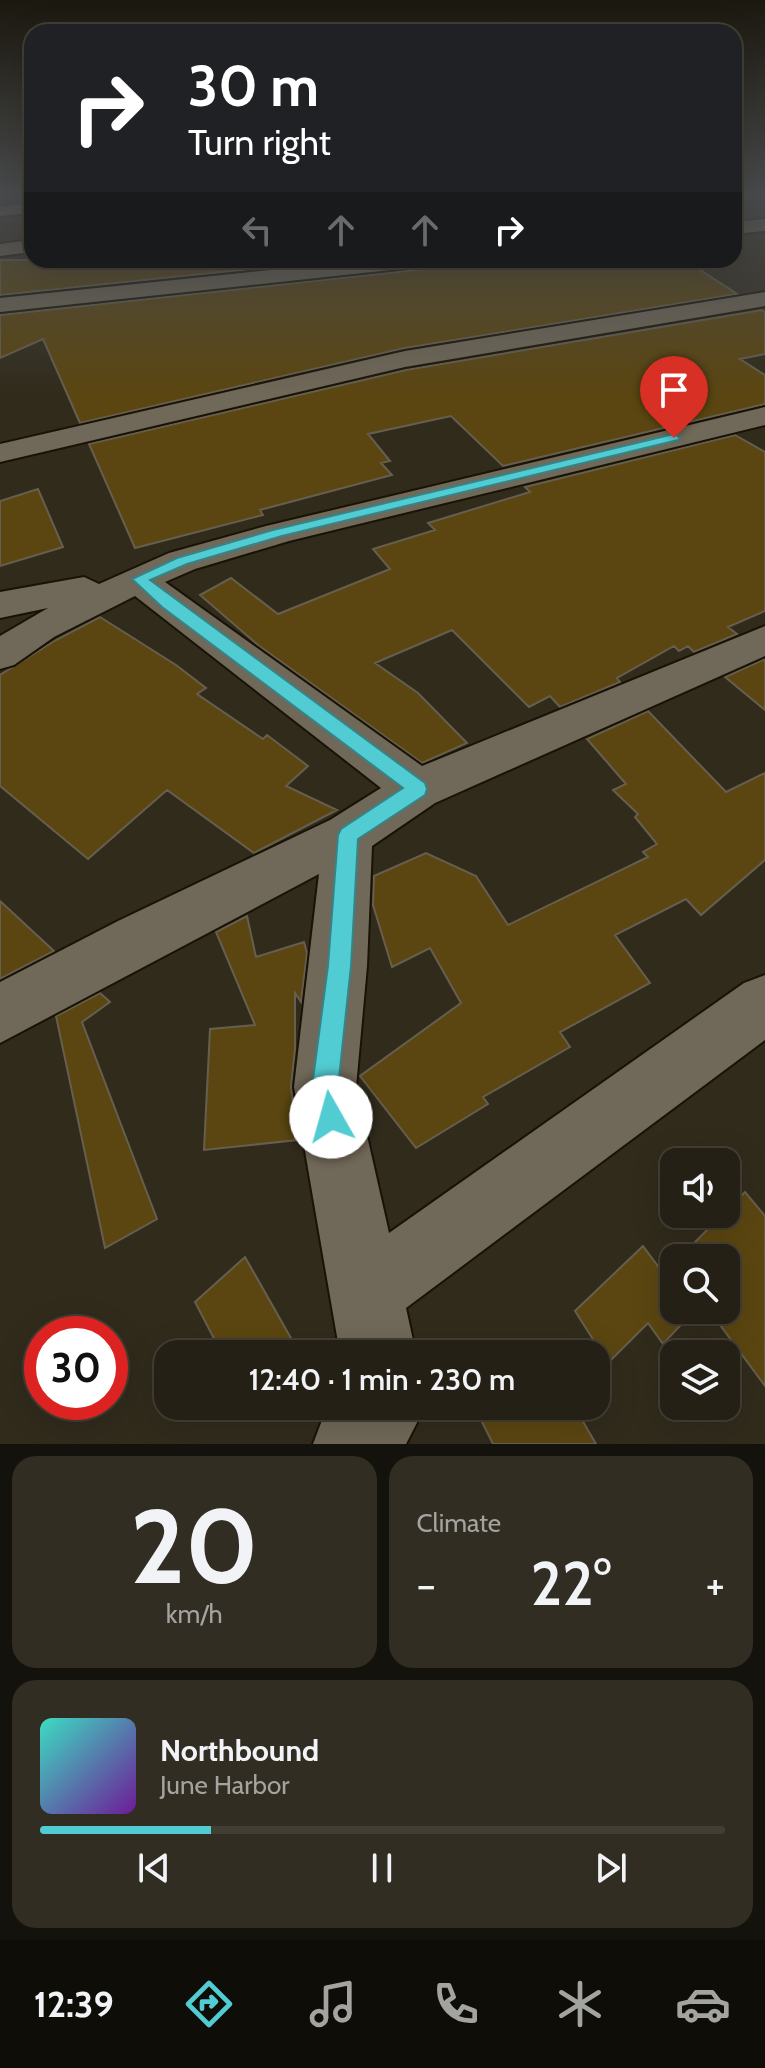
<!DOCTYPE html>
<html lang="en">
<head>
<meta charset="utf-8">
<style>
	:root { --surface:#252015; --page:#312d22; --text:#f1f3f6; --muted:#a3a3a0; --line:#423e34; --accent:#51ccd2 }
	body { margin:0; font-family:Cabin,sans-serif; background:var(--page); color:var(--text); height:100vh; display:flex; flex-direction:column; font-size:30px; white-space:nowrap }
	* { box-sizing:border-box; margin:0 }
	p { font-size:26px; color:var(--muted) }
	.icon { flex:none; width:44px; height:44px; fill:none; stroke:currentColor; stroke-width:2; stroke-linecap:round; stroke-linejoin:round }
	.map { position:relative; height:1444px; overflow:hidden }
	.drawer { display:flex; flex-direction:column; gap:12px; padding:12px; background:#14120c; flex:1 }
	.drawer>* { flex:none }
	.guide { position:absolute; left:24px; top:24px; width:718px; height:244px; border-radius:24px; box-shadow:0 8px 32px #0002,0 0 0 2px var(--line); background:#202124; color:#fff; overflow:hidden }
	.tools { position:absolute; left:660px; top:1148px; display:grid; gap:16px }
	.tools a { display:grid; place-items:center; width:80px; height:80px; border-radius:16px; background:var(--surface); box-shadow:0 8px 32px #0002,0 0 0 2px var(--line); font-size:40px }
	.speed { position:absolute; left:24px; top:1316px; display:flex; gap:16px; font-size:40px; font-weight:700; text-align:center }
	.speed>* { display:grid; place-content:center; width:104px; height:104px; border-radius:50%; background:var(--surface); box-shadow:0 8px 32px #0002,0 0 0 2px var(--line); line-height:1 }
	.speed .limit { border:12px solid #d22; background:#fff; color:#111 }
	.pin { position:absolute; display:grid; place-items:center; width:68px; height:68px; color:#fff; margin:-82px -34px; border-radius:50% 50% 50% 0; rotate:-45deg; box-shadow:0 0 8px #0007 }
	.pin .icon { rotate:45deg }
	.me { position:absolute; width:88px; margin:-44px; rotate:353deg; stroke-linejoin:round; filter:drop-shadow(0 0 6px #0008) }
	.turn { display:flex; align-items:center; gap:28px; height:168px; padding:0 32px; font-size:36px }
	.turn .icon { width:104px; height:104px; stroke-width:2.5 }
	.turn b { display:block; font-size:56px; line-height:68px }
	.lanes { display:flex; align-items:center; height:76px; padding:0 32px; background:#0003; justify-content:center; gap:40px; direction:ltr }
	.lanes .off { opacity:.35 }
	.big { font-size:60px; font-weight:600; line-height:1.1 }
	.drawer .tile { flex:1; display:flex; flex-direction:column; justify-content:center; gap:12px; min-width:0; padding:0 28px; border-radius:24px; background:var(--page) }
	.drawer .dial { align-items:center; gap:0 }
	.dial b { font-size:104px; line-height:1 }
	.song { display:flex; align-items:center; gap:24px }
	.cover { width:96px; height:96px; border-radius:12px; background:linear-gradient(135deg,hsl(170 70% 55%),hsl(280 70% 35%)) }
	.played { height:8px; border-radius:4px; background:linear-gradient(90deg,var(--accent) 25%,var(--line) 25%) }
	.keys { display:flex; justify-content:space-around; direction:ltr }
	.heat { display:flex; justify-content:space-between; align-items:center; font-size:44px; direction:ltr }
	.drawer .tiles { flex:1; display:grid; gap:12px; grid-template-columns:1fr 1fr }
	.tile:last-child { grid-column:span 2 }
	.trip { position:absolute; left:154px; top:1340px; width:456px; height:80px; border-radius:24px; background:var(--surface); box-shadow:0 8px 32px #0002,0 0 0 2px var(--line); font-weight:600; line-height:80px; text-align:center }
	.tab-bar { display:flex; height:128px; justify-content:space-around; align-items:center; background:#0f0d08; color:var(--muted) }
	.tab-bar .icon { width:56px; height:56px }
	.tab-bar .selected { color:var(--accent) }
	.tab-bar b { font-size:36px; color:var(--text) }
	.map>svg:first-child { display:block }
	.building { fill:#5b4611; stroke:#665f4f; stroke-width:2 }
	.lines { fill:none; stroke-linecap:round; stroke-linejoin:round }
	.minor-casing { stroke:#191306; stroke-width:4 }
	.minor { fill:#706858; fill-rule:evenodd }
	.route { fill:#51ccd2; stroke:#358588; stroke-width:2 }
</style>
</head>
<body>
<div class="map">
<svg width="765" height="1444" viewBox="0 0 765 1444">
	<rect width="100%" height="100%" fill="#312b1c"/>
	<!-- building -->
	<path class="building" d="M 0,260 L 124,260 L 125,264 L 160,260 L 339,260 L 0,295 Z
		M 508,260 L 685,260 L 737,294 L 405,348 L 80,423 L 43,339 L 0,358 L 0,315 Z
		M 762,310 L 765,312 L 765,354 L 740,359 L 765,375 L 765,404 L 503,466 L 451,416 L 368,434 L 390,461 L 381,463 L 392,475 L 260,510 L 263,515 L 135,548 L 89,444 L 406,370 Z
		M 735,435 L 765,452 L 765,611 L 728,627 L 737,634 L 694,652 L 688,646 L 679,651 L 674,646 L 617,678 L 620,682 L 560,707 L 550,696 L 529,707 L 452,630 L 375,663 L 418,693 L 467,743 L 422,763 L 258,645 L 200,595 L 231,578 L 278,614 L 390,569 L 373,549 L 435,530 L 428,523 L 530,492 L 525,487 Z
		M 38,489 L 63,547 L 0,566 L 0,501 Z
		M 100,617 L 176,665 L 206,688 L 197,694 L 263,739 L 267,735 L 308,766 L 286,786 L 337,810 L 254,853 L 167,790 L 88,859 L 0,786 L 0,675 L 56,640 Z
		M 765,659 L 765,710 L 725,677 Z
		M 648,711 L 726,792 L 765,773 L 765,860 L 701,915 L 686,899 L 615,935 L 650,983 L 560,1032 L 570,1047 L 483,1097 L 488,1104 L 416,1148 L 360,1076 L 461,1003 L 430,948 L 392,967 L 373,905 L 374,876 L 426,853 L 476,876 L 508,925 L 648,857 L 643,852 L 657,844 L 635,817 L 638,814 L 613,790 L 626,784 L 587,739 Z
		M 0,901 L 54,951 L 0,979 Z
		M 247,916 L 256,957 L 304,942 L 307,953 L 301,1002 L 295,993 L 295,1049 L 291,1087 L 297,1140 L 204,1150 L 210,1029 L 255,1025 L 216,932 Z
		M 100,993 L 110,1002 L 82,1022 L 157,1219 L 105,1248 L 56,1016 Z
		M 745,1192 L 765,1216 L 765,1386 L 709,1310 L 726,1310 L 726,1258 L 679,1258 Z
		M 643,1246 L 663,1273 L 674,1263 L 674,1310 L 695,1310 L 663,1344 L 648,1323 L 608,1363 L 575,1311 Z
		M 245,1257 L 300,1354 L 222,1354 L 195,1302 Z
		M 500,1406 L 574,1406 L 596,1444 L 493,1444 L 482,1422 Z"/>
	<g class="lines">
		<!-- minor casing -->
		<g class="minor-casing">
			<path id="minor" d="M 32,203 L 32,213 L 0,216 L 0,206 Z
				M 765,219 L 765,231 L 734,234 L 734,222 Z
				M 32,240 L 32,252 L 0,256 L 0,244 Z
				M 368,260 L 437,260 L 427,266 L 0,312 L 0,298 Z
				M 765,292 L 765,306 L 405,367 L 0,462 L 0,444 L 405,351 Z
				M 765,407 L 765,425 L 289,541 L 195,569 L 165,582 L 422,766 L 765,626 L 765,656 L 435,803 L 372,846 L 367,966 L 356,1087 L 389,1233 L 744,983 L 765,975 L 765,1040 L 406,1308 L 416,1354 L 340,1354 L 294,1087 L 319,874 L 0,1043 L 0,982 L 118,921 L 330,820 L 381,788 L 135,596 L 54,637 L 14,665 L 0,669 L 0,636 L 48,608 L 0,618 L 0,592 L 84,577 L 99,584 L 169,553 L 266,526 Z
				M 333,1406 L 425,1406 L 425,1407 L 406,1444 L 313,1444 L 324,1415 Z"/>
		</g>
		<!-- minor -->
		<use href="#minor" class="minor"/>
	</g>
	<!-- sky -->
	<linearGradient id="sky" x2="0" y2="1"><stop stop-color="#1b180f"/><stop offset="0.49" stop-color="#484a4b"/><stop offset="1" stop-color="#484a4b" stop-opacity="0"/></linearGradient>
	<rect width="765" height="396" fill="url(#sky)"/>
	<!-- route -->
	<path class="route" d="M 674,434 L 680,438 L 678,440 L 282,536 L 187,564 L 150,580 L 425,783 L 427,789 L 425,795 L 358,839 L 351,966 L 338,1087 L 344,1117 L 340,1126 L 331,1130 L 322,1126 L 312,1087 L 328,966 L 338,835 L 341,829 L 403,788 L 162,607 L 132,579 L 177,558 L 273,530 Z"/>
</svg>
<div class="tools">
<a><svg class="icon" aria-label="sound" viewBox="0 0 24 24"><path d="M4 9h4l5-4v14l-5-4H4zM17 9q2 3 0 6"/></svg></a>
<a><svg class="icon" aria-label="search" viewBox="0 0 24 24"><circle cx="10" cy="10" r="6"/><path d="M15 15l6 6"/></svg></a>
<a><svg class="icon" aria-label="layers" viewBox="0 0 24 24"><path d="M12 4l9 5-9 5-9-5zM3 14l9 5 9-5"/></svg></a>
</div>
<div class="speed"><div class="limit">30</div></div>
<div class="pin" style="left:674px;top:438px;background:#d93025"><svg class="icon" aria-label="arrive" viewBox="0 0 24 24"><path d="M6 21V4h12l-3 4 3 4H6"/></svg></div>
<svg class="me" style="left:331px;top:1117px" viewBox="-20 -20 40 40"><circle r="19" fill="#fff"/><path d="M0-13L10 11 0 6-10 11z" fill="#51ccd2"/></svg>
<div class="trip">12:40 · 1 min · 230 m</div>
<div class="guide">
<div class="turn"><svg class="icon" aria-label="right" viewBox="0 0 24 24"><path d="M7 20v-9h11M14 6l5 5-5 5"/></svg><div><b>30 m</b>Turn right</div></div>
<div class="lanes"><svg class="icon off" aria-label="left" viewBox="0 0 24 24"><path d="M17 20v-9H6M10 6l-5 5 5 5"/></svg><svg class="icon off" aria-label="ahead" viewBox="0 0 24 24"><path d="M12 20V5M6 11l6-6 6 6"/></svg><svg class="icon off" aria-label="ahead" viewBox="0 0 24 24"><path d="M12 20V5M6 11l6-6 6 6"/></svg><svg class="icon" aria-label="right" viewBox="0 0 24 24"><path d="M7 20v-9h11M14 6l5 5-5 5"/></svg></div>
</div>
</div>
<section class="drawer">
<div class="tiles">
<div class="tile dial"><b>20</b><p>km/h</p></div>
<div class="tile"><p>Climate</p>
<div class="heat"><a>−</a><b class="big">22°</b><a>+</a></div>
</div>
<div class="tile">
<div class="song"><i class="cover"></i><div><b>Northbound</b><p>June Harbor</p></div></div>
<div class="played"></div>
<div class="keys"><svg class="icon" aria-label="previous" viewBox="0 0 24 24"><path d="M18 5L8 12l10 7zM5 5v14"/></svg><svg class="icon" aria-label="pause" viewBox="0 0 24 24"><path d="M8 5v14M16 5v14"/></svg><svg class="icon" aria-label="next" viewBox="0 0 24 24"><path d="M6 5l10 7-10 7zM19 5v14"/></svg></div>
</div>
</div>
</section>
<nav class="tab-bar">
<b>12:39</b>
<svg class="icon selected" aria-label="directions" viewBox="0 0 24 24"><path d="M12 3l9 9-9 9-9-9zM9 14v-3h6M13 9l2 2-2 2"/></svg>
<svg class="icon" aria-label="music" viewBox="0 0 24 24"><path d="M9 18V5l10-2v13"/><circle cx="6" cy="18" r="3"/><circle cx="16" cy="16" r="3"/></svg>
<svg class="icon" aria-label="phone" viewBox="0 0 24 24"><path d="M5 4h4l2 5-3 2q2 4 5 5l2-3 5 2v4C11 20 4 13 5 4z"/></svg>
<svg class="icon" aria-label="climate" viewBox="0 0 24 24"><path d="M12 3v18M4 7l16 10M4 17L20 7"/></svg>
<svg class="icon" aria-label="car" viewBox="0 0 24 24"><path d="M5 17H2v-5l4-1 3-4h7l3 4 3 1v5h-3M9 17h6M6 11h13"/><circle cx="7" cy="17" r="2"/><circle cx="17" cy="17" r="2"/></svg>
</nav>
</body>
</html>
